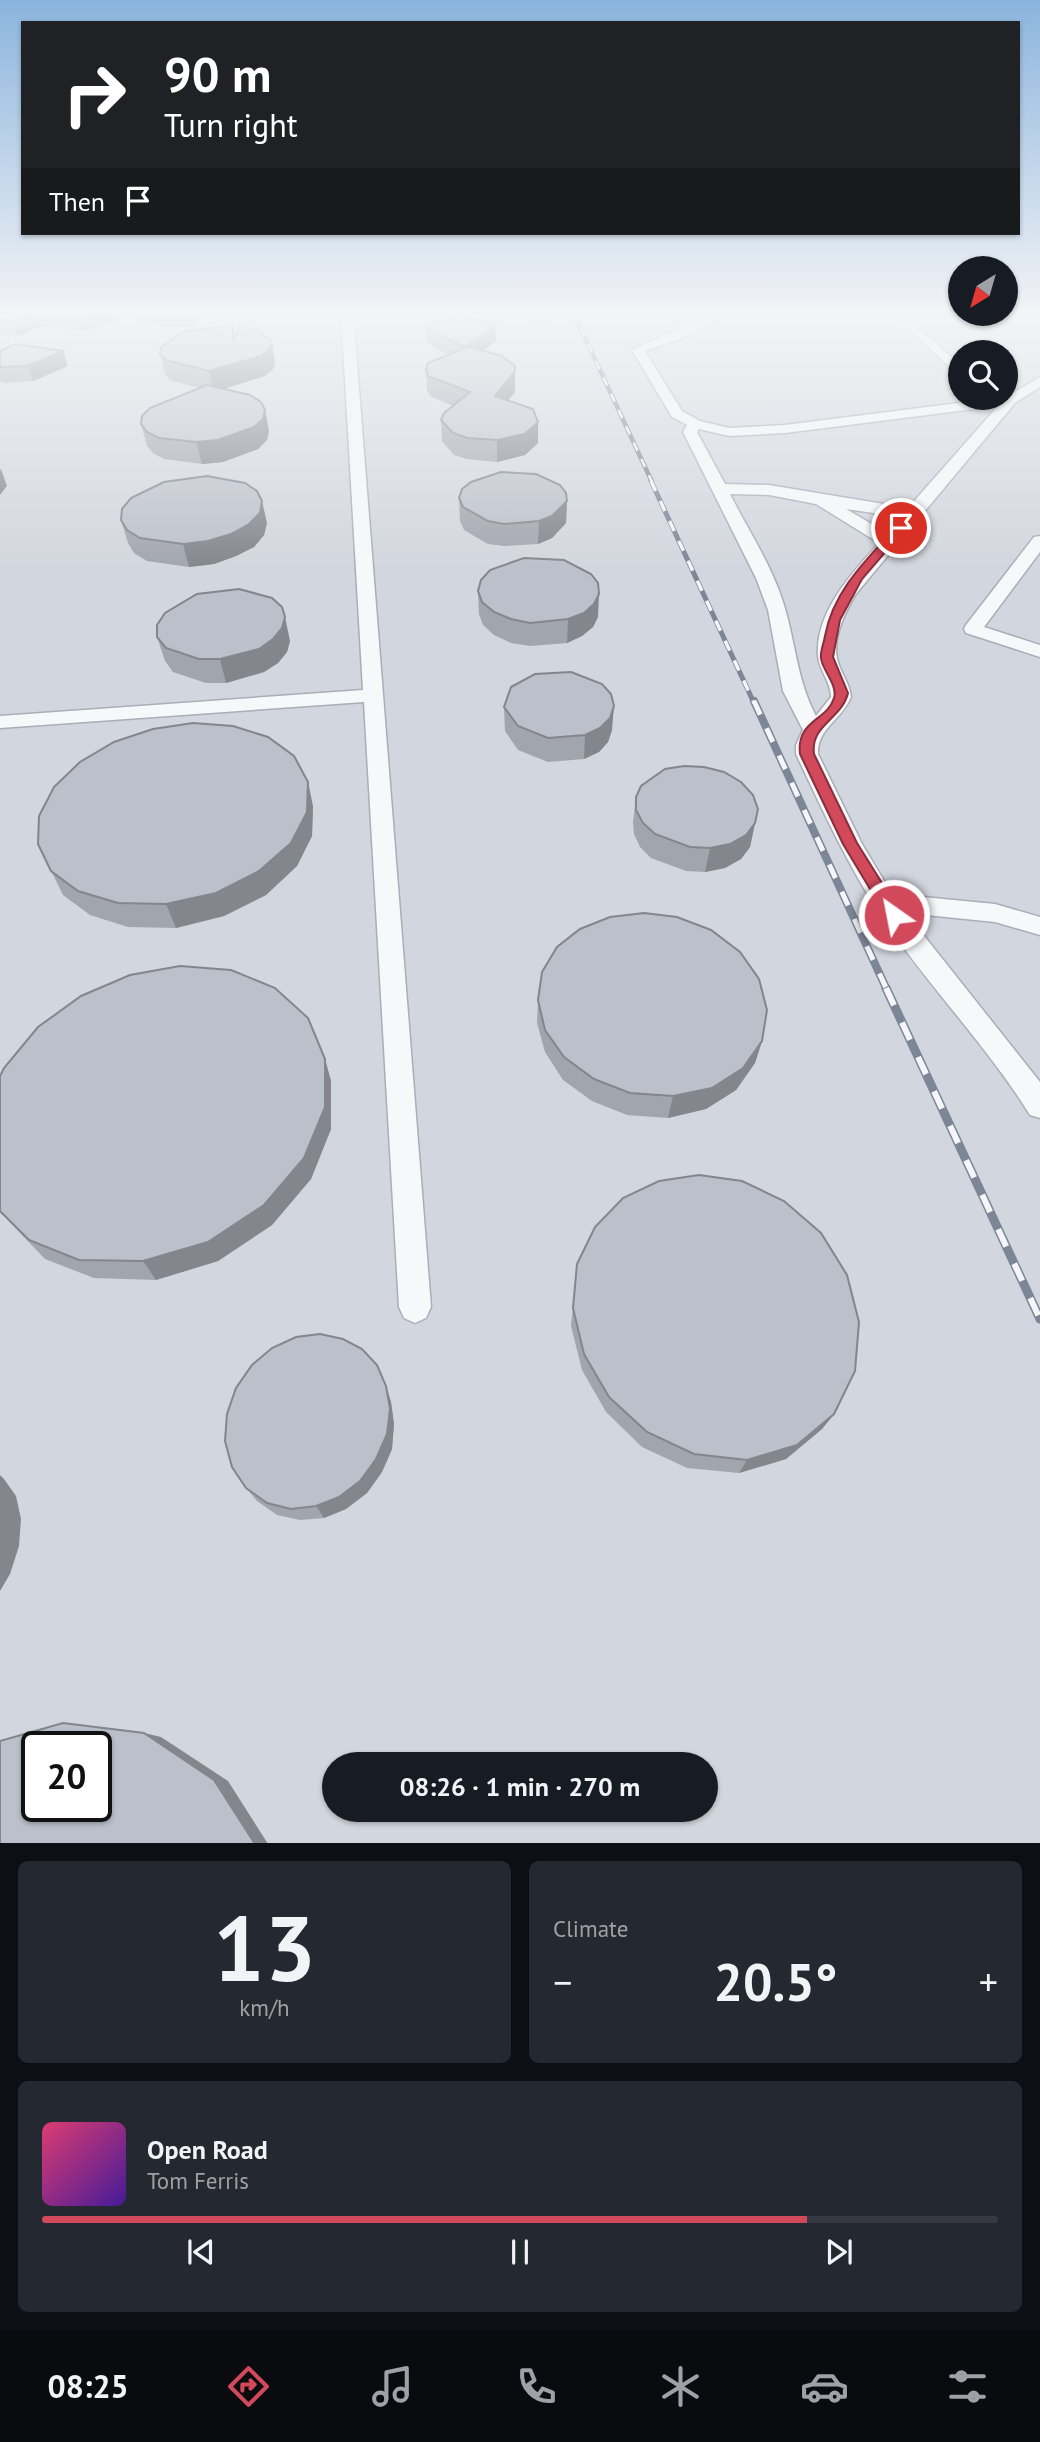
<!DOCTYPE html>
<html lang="en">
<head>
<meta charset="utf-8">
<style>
	:root { --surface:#171b24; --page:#242831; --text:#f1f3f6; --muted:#9ea1a6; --line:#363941; --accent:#d1495b }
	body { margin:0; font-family:"PT Sans",sans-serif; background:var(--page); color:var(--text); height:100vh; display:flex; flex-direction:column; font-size:26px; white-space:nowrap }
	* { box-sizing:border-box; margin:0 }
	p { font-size:23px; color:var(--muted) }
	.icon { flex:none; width:38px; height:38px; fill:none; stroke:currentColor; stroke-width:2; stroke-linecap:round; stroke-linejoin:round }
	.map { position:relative; height:1843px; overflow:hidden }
	.drawer { display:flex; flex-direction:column; gap:18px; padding:18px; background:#0d0f14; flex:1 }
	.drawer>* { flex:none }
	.banner { position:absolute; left:21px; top:21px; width:999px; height:214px; border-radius:0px; box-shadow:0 2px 5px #0004; background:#202124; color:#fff; overflow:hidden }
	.needle { width:46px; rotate:217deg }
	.tools { position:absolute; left:948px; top:256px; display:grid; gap:14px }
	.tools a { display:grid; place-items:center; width:70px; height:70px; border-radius:50%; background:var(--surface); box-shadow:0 2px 5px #0004; font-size:35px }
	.speed { position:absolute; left:21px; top:1731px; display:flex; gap:14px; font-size:35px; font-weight:700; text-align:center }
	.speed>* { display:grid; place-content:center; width:91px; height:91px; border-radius:50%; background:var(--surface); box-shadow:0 2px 5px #0004; line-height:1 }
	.speed .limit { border:4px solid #111; border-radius:10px; background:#fff; color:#111 }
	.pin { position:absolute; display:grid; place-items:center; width:60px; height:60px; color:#fff; margin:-30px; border:4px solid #fff; border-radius:50%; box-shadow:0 2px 7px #0007 }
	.me { position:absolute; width:77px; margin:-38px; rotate:327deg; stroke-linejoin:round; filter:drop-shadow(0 0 5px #0008) }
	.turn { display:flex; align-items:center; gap:24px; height:147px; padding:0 28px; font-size:32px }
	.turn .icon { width:91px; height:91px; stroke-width:2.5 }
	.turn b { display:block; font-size:49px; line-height:60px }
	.then { display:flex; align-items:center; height:66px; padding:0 28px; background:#0003; gap:14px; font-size:26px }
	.big { font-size:52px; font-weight:700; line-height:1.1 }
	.drawer .card { flex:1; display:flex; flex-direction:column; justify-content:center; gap:10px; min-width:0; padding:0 24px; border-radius:10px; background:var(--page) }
	.drawer .dial { align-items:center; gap:0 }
	.dial b { font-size:91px; line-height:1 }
	.song { display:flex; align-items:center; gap:21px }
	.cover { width:84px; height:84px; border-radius:10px; background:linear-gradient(135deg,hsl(340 70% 55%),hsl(260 70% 35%)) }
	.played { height:7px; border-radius:4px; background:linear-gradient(90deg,var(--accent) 80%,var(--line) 80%) }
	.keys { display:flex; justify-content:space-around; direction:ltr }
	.heat { display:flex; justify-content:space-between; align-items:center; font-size:38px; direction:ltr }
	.drawer .tiles { flex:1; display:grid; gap:18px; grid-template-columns:1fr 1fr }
	.card:last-child { grid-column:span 2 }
	.trip { position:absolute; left:322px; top:1752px; width:396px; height:70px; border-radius:35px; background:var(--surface); box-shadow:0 2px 5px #0004; font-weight:700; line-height:70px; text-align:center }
	.dock { display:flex; height:112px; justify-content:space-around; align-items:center; background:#090b0e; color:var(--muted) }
	.dock .icon { width:49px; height:49px }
	.dock .current { color:var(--accent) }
	.dock b { font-size:32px; color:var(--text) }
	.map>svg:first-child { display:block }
	.built { fill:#d2d6de; fill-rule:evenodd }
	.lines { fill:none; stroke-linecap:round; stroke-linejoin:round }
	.minor-casing { stroke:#a9aeb7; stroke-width:3 }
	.minor { fill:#f7f8fa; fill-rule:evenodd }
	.rail-far3-casing { stroke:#7d8696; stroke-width:4.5 }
	.rail-far2-casing { stroke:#7d8696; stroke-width:5 }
	.rail-far1-casing { stroke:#7d8696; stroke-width:8 }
	.rail-casing { stroke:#7d8696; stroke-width:9 }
	.rail-far3 { stroke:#f4f6f9; stroke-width:2.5; stroke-dasharray:9; stroke-linecap:butt }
	.rail-far2 { stroke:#f4f6f9; stroke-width:3.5; stroke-dasharray:11; stroke-linecap:butt }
	.rail-far1 { stroke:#f4f6f9; stroke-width:5; stroke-dasharray:15; stroke-linecap:butt }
	.rail { stroke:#f4f6f9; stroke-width:6; stroke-dasharray:19; stroke-linecap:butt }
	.wall { fill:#a1a5ae }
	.shaded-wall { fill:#83868d }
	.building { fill:#bbc0ca; stroke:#83868d; stroke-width:2; fill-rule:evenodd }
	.route { fill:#d1495b; stroke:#882f3b; stroke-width:2 }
</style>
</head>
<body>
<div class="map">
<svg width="1040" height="1844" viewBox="0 0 1040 1844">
	<rect width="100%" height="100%" fill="#e4e7ec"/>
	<!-- built -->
	<path class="built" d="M 0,312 L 1040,312 L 1040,1843 L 0,1844 ZM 961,352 L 1006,352 L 1006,397 L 961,397 ZM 37,1746 L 96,1746 L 96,1806 L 37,1806 ZM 334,1764 L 705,1764 L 705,1810 L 334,1810 Z"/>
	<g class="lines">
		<!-- minor casing -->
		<g class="minor-casing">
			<path id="minor" d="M 341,312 L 353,312 L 431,1307 L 426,1318 L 415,1323 L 404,1318 L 399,1307 L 364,702 L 0,728 L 0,716 L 363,690 Z
				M 530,312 L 542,312 L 545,320 L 535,323 Z
				M 715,312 L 733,312 L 685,337 L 645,351 L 682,411 L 700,421 L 729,428 L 785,425 L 1006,397 L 1040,377 L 1040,387 L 1015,403 L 855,595 C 844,615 830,642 839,665 C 843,676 850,685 851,697 C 842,720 817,728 818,754 L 862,844 L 892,894 L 995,904 L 1040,917 L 1040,935 L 995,922 L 906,913 L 1040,1082 L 1040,1118 L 1030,1115 C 986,1044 926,984 880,914 C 847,864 822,809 796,754 L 796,745 L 803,730 L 783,691 L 768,610 L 756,578 L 683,432 L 687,425 L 672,417 L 632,350 ZM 998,406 L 908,508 L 769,485 L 725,484 L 697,432 L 699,429 L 729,436 L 785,433 ZM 730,494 L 769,495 L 816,504 L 879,543 C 852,573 815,612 818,656 C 819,670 831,682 831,697 L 816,716 C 798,682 796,648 786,612 C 775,570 749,532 730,494 ZM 846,509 L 901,517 L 887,533 Z
				M 889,312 L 901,312 L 961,366 L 961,377 Z
				M 1040,536 L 1040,552 L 984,627 L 1040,645 L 1040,657 L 966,633 L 964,629 L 966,625 L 1034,537 Z"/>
		</g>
		<!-- minor -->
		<use href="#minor" class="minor"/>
		<!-- rail-far3 casing -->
		<g class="rail-far3-casing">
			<path id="rail-far3" d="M 573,312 L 652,482"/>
		</g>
		<!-- rail-far2 casing -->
		<g class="rail-far2-casing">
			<path id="rail-far2" d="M 651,481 L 754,703"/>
		</g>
		<!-- rail-far1 casing -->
		<g class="rail-far1-casing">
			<path id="rail-far1" d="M 754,701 L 887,990"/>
		</g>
		<!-- rail casing -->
		<g class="rail-casing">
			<path id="rail" d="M 886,988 L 1040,1319"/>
		</g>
		<!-- rail-far3 -->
		<use href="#rail-far3" class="rail-far3"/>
		<!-- rail-far2 -->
		<use href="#rail-far2" class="rail-far2"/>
		<!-- rail-far1 -->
		<use href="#rail-far1" class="rail-far1"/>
		<!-- rail -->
		<use href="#rail" class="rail"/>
	</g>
	<!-- wall -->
	<path class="wall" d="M 0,312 L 121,312 L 119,320 L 84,331 L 40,326 L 18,336 L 0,335 Z
		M 132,312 L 207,312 L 193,326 L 160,326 L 135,320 Z
		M 449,312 L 464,312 L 460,313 L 496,326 L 496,341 L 483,351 L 515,392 L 508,400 L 538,443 L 525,455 L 497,462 L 467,459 L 454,455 L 442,441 L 441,420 L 453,406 L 430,396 L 427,390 L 426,370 L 449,355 L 427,343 L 426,328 L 457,314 Z
		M 233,326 L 235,336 L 275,362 L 273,369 L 265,376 L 224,389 L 265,410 L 269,431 L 267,440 L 258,449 L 223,462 L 202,464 L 164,459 L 153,453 L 147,446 L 141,424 L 199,388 L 170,380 L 165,374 L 160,354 Z
		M 0,351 L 68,366 L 33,381 L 4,383 L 0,381 Z
		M 459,498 L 567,501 L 566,523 L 552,538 L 538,544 L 505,546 L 488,544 L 464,530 L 460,521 Z
		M 121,520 L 267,523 L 264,535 L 254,547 L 236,556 L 214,564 L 189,567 L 147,561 L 134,553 L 128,543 Z
		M 478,591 L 598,617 L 593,627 L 582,636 L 567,643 L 530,646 L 511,643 L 494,635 L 483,625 L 479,614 Z
		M 157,637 L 290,641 L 287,652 L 278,663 L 264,672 L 226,683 L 206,683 L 173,672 L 165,661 Z
		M 504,707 L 612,730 L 608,742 L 599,752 L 584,759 L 548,762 L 518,750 L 505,731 Z
		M 636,797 L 755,823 L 750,847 L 741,859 L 725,868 L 705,872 L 686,871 L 651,858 L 640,847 L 634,834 L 633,822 Z
		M 313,806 L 312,836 L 297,866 L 266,895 L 224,916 L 176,928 L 128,927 L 90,915 L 63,895 L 38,844 Z
		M 538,1000 L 762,1041 L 755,1063 L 736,1090 L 706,1109 L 668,1118 L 627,1115 L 592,1101 L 563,1080 L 545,1052 L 537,1023 Z
		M 325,1059 L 331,1081 L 331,1129 L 311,1179 L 272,1225 L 218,1261 L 156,1280 L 94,1278 L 45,1259 L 0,1212 L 0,1076 Z
		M 577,1264 L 834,1414 L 822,1429 L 786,1459 L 739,1473 L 687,1468 L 642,1447 L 606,1412 L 582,1370 L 571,1326 Z
		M 386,1386 L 391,1402 L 394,1424 L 392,1449 L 382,1472 L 367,1493 L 346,1509 L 324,1518 L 300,1520 L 277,1515 L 257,1501 L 246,1488 Z"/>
	<!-- shaded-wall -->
	<path class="shaded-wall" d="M 35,312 L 40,326 L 18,336 L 13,321 Z
		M 95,312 L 121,312 L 119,320 L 84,331 L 79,316 Z
		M 190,312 L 207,312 L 193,326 Z
		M 496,326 L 496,341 L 466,363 L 465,347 Z
		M 272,342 L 275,362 L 273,369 L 265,376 L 214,392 L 209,371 Z
		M 63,351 L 68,366 L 33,381 L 28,366 Z
		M 515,371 L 515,392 L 496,416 L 495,396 Z
		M 265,410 L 269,431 L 267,440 L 258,449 L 223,462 L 202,464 L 196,442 Z
		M 538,422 L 538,443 L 525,455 L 497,462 L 497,440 Z
		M 1,469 L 7,486 L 0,495 L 0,470 Z
		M 262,501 L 267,523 L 264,535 L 254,547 L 236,556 L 214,564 L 189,567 L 183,544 Z
		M 567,501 L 566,523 L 552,538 L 538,544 L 539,521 Z
		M 599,594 L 598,617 L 593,627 L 582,636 L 567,643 L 568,619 Z
		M 285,617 L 290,641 L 287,652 L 278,663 L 264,672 L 226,683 L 220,659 Z
		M 614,706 L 612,730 L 608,742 L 599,752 L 584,759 L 585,735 Z
		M 308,782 L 313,806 L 312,836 L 297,866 L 266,895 L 224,916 L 176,928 L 166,904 Z
		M 755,823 L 750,847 L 741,859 L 725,868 L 705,872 L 710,848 Z
		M 762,1041 L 755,1063 L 736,1090 L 706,1109 L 668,1118 L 673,1096 Z
		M 325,1059 L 331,1081 L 331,1129 L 311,1179 L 272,1225 L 218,1261 L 156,1280 L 143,1261 Z
		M 386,1386 L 391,1402 L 394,1424 L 392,1449 L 382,1472 L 367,1493 L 346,1509 L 324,1518 L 316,1506 Z
		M 834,1414 L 822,1429 L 786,1459 L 739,1473 L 747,1460 Z
		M 0,1475 L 4,1479 L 16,1496 L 21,1519 L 19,1546 L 10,1574 L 0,1591 Z
		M 144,1733 L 161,1737 L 228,1781 L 268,1844 L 255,1844 Z"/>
	<!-- building -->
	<path class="building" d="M 0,312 L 35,312 L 13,321 L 0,320 Z
		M 36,312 L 95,312 L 79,316 Z
		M 459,313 L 496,326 L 465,347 L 426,328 Z
		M 233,326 L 233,341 L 240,326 L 257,330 L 272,342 L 270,349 L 261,356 L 209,371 L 166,360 L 160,354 L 161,347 L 184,331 Z
		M 15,344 L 63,351 L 28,366 L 0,367 L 0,351 Z
		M 468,347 L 502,356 L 515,366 L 515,371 L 495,396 L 533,409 L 538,422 L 525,434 L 497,440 L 467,438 L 453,433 L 441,420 L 444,413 L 470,392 L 428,376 L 426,370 L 428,363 Z
		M 207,385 L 250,395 L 261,402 L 265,410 L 263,419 L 254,427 L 218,440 L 196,442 L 159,438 L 147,432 L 141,424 L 142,416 L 150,408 Z
		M 501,472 L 536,474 L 560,485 L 566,493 L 567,501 L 552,516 L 539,521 L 504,524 L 488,521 L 463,507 L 459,498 L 462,489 L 471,482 Z
		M 207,476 L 245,483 L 257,491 L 262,501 L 260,513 L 249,524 L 231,534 L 208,541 L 183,544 L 140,538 L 127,530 L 121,520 L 122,509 L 131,498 L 164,482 Z
		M 524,558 L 564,560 L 591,574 L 598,583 L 599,594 L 594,604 L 584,613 L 568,619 L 530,623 L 511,619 L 494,612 L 482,602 L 478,591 L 481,580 L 490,570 Z
		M 239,589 L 272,598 L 282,607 L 285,617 L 282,628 L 273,639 L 259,649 L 220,659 L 199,659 L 166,648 L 157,637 L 157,625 L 165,613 L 197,594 Z
		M 571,672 L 602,684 L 611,694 L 614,706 L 610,718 L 600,728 L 585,735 L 548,738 L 518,726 L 504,707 L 511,687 L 535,674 Z
		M 193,723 L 233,726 L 268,737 L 294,756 L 308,782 L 307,812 L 291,843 L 259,871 L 216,893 L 166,904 L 118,903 L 78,891 L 51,871 L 38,844 L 39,816 L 54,787 L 80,762 L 114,742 L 153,729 Z
		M 684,766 L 704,767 L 724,772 L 741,782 L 753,795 L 758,809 L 755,823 L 746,835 L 730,844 L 710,848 L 690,847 L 655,834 L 643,823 L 636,810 L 636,797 L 641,786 L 665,769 Z
		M 644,913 L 677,917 L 711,930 L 740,952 L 759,979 L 767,1010 L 762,1041 L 743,1068 L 712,1088 L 673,1096 L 630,1093 L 594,1079 L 564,1057 L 545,1030 L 538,1000 L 542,972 L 557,947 L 580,929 L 610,917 Z
		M 180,966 L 231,970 L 275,988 L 308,1018 L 325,1059 L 325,1107 L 304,1158 L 264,1205 L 208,1242 L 143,1261 L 79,1260 L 29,1240 L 0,1211 L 0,1076 L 4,1068 L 38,1027 L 81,996 L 130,975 Z
		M 699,1175 L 742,1181 L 784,1201 L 821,1233 L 847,1275 L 859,1322 L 855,1371 L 834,1414 L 797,1445 L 747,1460 L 694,1454 L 647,1432 L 609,1397 L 584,1354 L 573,1308 L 577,1264 L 595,1227 L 623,1198 L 659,1181 Z
		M 320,1334 L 343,1339 L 362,1349 L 377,1365 L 386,1386 L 390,1409 L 387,1434 L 376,1459 L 360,1481 L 339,1497 L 316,1506 L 291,1509 L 267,1503 L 246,1488 L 232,1467 L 225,1441 L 227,1414 L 236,1388 L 252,1365 L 272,1348 L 296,1337 Z
		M 63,1723 L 144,1733 L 214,1780 L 255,1844 L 0,1844 L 0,1741 ZM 37,1746 L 96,1746 L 96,1806 L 37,1806 Z"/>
	<!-- sky -->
	<linearGradient id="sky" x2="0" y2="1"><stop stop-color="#8bb4dd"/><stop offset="0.55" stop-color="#f3f4f6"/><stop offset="1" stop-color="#f3f4f6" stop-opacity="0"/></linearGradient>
	<rect width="1040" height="570" fill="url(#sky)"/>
	<!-- route -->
	<path class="route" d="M 897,526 L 906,528 L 862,579 L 840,620 L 833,657 L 848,693 C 842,719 810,725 814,754 L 857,843 L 902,915 L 894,921 L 888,919 L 843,844 L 800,754 C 796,720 827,721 834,698 C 838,685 822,670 821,658 C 820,651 824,643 825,636 C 833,591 867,559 897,526 Z"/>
</svg>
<div class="tools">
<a><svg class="needle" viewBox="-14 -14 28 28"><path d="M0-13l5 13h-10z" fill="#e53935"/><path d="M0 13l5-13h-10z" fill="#9ea1a6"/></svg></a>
<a><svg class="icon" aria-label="search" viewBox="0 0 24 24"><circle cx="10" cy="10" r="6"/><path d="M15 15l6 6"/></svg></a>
</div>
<div class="speed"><div class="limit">20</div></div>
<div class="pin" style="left:901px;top:528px;background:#d93025"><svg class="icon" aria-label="arrive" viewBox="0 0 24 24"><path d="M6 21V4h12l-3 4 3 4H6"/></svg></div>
<svg class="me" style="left:894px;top:915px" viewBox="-20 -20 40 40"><circle r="17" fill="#d1495b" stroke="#fff" stroke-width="3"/><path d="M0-11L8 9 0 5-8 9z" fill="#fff"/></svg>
<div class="trip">08:26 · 1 min · 270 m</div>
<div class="banner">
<div class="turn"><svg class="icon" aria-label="right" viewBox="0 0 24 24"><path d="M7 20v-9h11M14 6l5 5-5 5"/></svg><div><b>90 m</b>Turn right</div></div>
<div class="then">Then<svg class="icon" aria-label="arrive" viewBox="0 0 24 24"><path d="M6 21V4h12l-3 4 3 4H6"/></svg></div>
</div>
</div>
<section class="drawer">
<div class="tiles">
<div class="card dial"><b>13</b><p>km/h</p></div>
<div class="card"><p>Climate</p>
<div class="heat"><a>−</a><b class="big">20.5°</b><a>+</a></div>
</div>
<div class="card">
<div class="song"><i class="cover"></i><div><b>Open Road</b><p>Tom Ferris</p></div></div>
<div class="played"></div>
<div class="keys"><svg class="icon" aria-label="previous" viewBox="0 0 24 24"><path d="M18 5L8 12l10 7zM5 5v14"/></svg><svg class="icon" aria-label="pause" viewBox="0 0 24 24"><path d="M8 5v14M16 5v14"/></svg><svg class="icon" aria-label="next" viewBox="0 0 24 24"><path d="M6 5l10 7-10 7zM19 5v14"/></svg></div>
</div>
</div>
</section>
<nav class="dock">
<b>08:25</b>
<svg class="icon current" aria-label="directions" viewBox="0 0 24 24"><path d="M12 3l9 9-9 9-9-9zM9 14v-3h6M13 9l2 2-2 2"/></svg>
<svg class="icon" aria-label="music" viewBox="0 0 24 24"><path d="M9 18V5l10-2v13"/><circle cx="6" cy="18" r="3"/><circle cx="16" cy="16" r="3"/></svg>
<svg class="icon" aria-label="phone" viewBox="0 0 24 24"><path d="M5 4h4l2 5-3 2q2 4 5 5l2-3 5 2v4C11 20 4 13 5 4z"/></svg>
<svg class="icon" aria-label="climate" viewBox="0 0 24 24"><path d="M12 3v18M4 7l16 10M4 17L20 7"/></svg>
<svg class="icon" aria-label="car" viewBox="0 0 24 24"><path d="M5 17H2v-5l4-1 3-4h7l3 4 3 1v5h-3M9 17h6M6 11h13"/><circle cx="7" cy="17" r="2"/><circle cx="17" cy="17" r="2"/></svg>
<svg class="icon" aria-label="filters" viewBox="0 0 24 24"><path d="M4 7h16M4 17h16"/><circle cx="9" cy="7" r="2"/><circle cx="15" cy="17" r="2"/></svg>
</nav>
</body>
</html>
